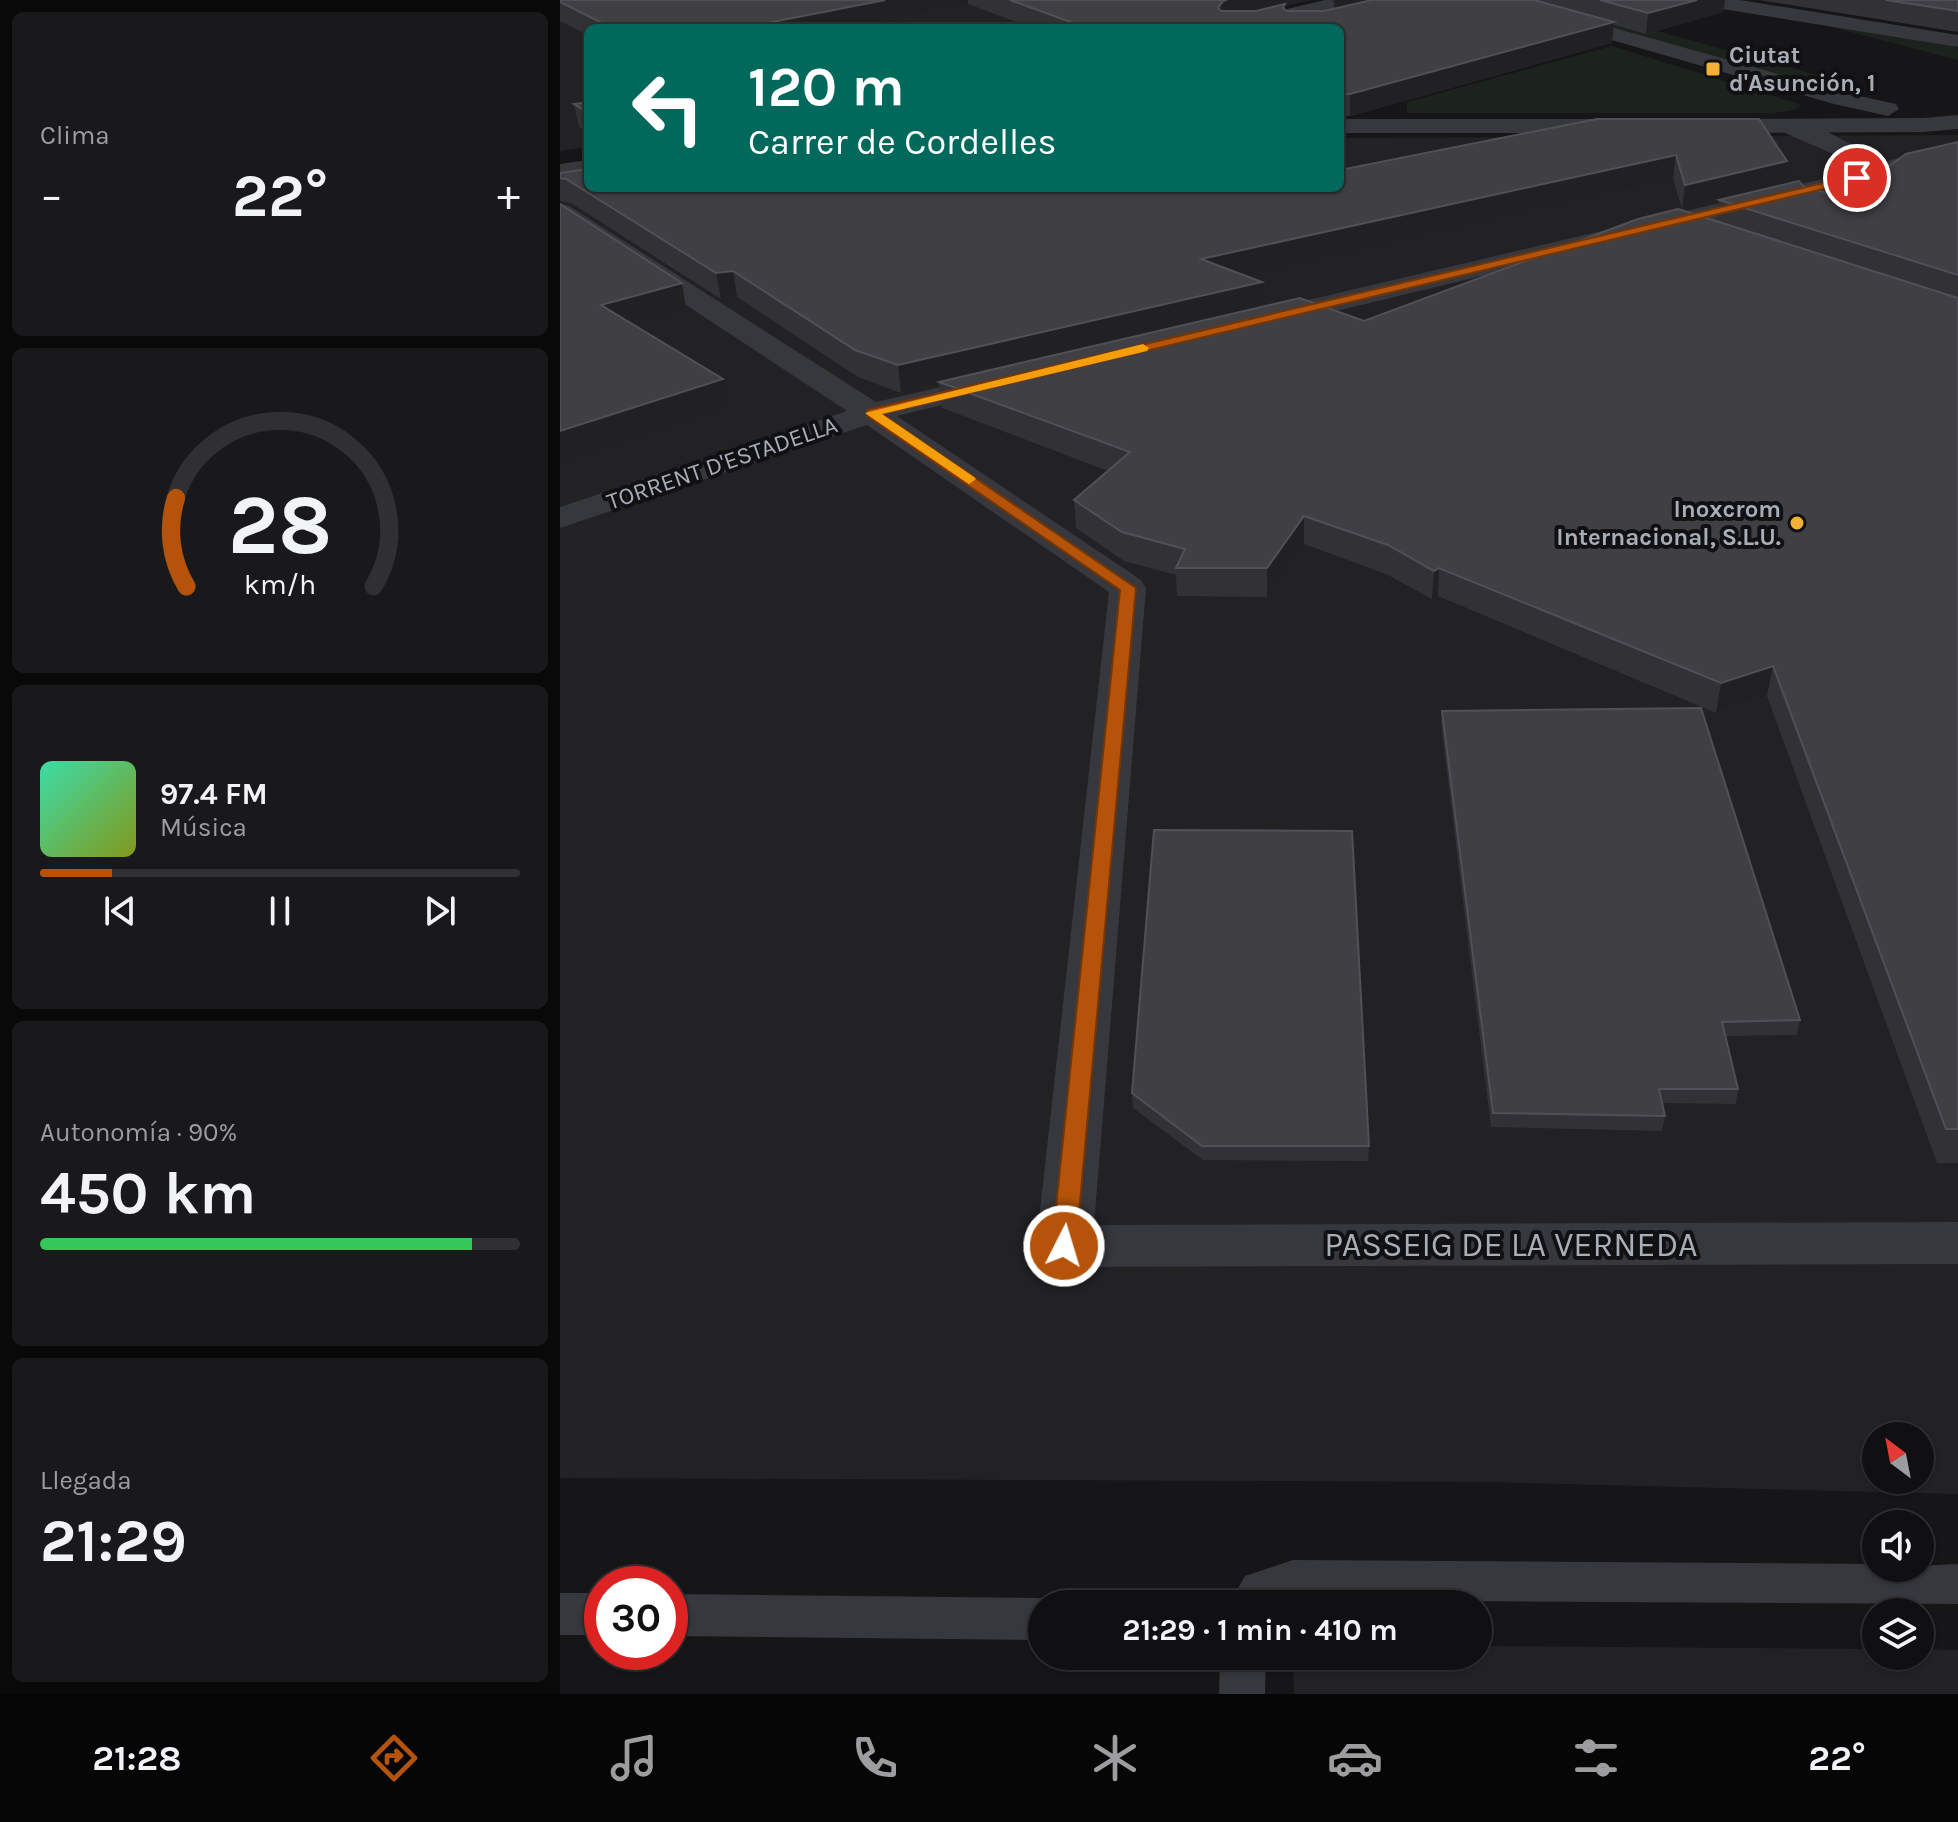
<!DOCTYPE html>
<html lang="es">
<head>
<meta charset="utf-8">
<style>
	:root { --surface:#101012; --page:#19191b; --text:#f1f3f6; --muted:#9c9d9f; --line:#303032; --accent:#b45309 }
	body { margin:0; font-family:Karla,sans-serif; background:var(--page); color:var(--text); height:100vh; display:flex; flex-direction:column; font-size:30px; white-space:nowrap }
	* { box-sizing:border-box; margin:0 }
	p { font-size:26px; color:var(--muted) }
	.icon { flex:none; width:44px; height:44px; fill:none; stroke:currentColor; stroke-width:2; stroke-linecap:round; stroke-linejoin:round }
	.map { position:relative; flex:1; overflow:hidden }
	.details { display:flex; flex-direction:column; gap:12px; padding:12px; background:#09090a; width:560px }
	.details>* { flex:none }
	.banner { position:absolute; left:24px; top:24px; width:760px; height:168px; border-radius:12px; box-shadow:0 2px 6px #0004,0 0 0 2px var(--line); background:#00695c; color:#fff; overflow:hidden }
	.needle { width:52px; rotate:328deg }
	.tools { position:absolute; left:1302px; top:1422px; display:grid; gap:16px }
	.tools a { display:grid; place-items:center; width:72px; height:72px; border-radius:50%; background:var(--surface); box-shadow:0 2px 6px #0004,0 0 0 2px var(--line); font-size:40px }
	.speed { position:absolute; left:24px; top:1566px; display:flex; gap:16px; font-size:40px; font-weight:700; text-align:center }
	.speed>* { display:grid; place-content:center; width:104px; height:104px; border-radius:50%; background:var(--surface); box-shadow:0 2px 6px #0004,0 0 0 2px var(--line); line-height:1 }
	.speed .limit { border:12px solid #d22; background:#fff; color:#111 }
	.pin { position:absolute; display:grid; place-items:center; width:68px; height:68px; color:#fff; margin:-34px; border:4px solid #fff; border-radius:50%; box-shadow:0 2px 8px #0007 }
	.me { position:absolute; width:88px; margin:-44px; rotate:5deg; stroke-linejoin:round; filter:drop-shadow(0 0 6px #0008) }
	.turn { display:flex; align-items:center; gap:28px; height:168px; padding:0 32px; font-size:36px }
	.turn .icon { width:104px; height:104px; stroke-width:2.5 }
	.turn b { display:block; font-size:56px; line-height:68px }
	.big { font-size:60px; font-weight:700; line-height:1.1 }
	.details .card { flex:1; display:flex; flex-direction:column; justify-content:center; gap:12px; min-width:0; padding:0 28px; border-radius:12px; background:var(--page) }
	.details .dial { align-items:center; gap:0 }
	.dial svg { height:208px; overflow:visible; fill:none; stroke:var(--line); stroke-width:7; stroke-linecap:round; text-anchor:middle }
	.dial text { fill:var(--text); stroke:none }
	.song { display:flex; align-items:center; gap:24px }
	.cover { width:96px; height:96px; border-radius:12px; background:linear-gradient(135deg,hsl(160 70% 55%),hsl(70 70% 35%)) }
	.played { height:8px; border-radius:4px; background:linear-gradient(90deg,var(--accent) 15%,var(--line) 15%) }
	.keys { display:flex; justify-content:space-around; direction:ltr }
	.heat { display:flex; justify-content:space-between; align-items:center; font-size:44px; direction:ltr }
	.charge { height:12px; border-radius:6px; background:linear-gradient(90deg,#34c759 90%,var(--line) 0) }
	.trip { position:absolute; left:468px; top:1590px; width:464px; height:80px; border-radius:40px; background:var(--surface); box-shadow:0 2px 6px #0004,0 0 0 2px var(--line); font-weight:700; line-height:80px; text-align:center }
	.dock { display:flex; height:128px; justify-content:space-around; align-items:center; background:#060607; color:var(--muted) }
	.dock .icon { width:56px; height:56px }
	.dock .current { color:var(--accent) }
	.dock b { font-size:36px; color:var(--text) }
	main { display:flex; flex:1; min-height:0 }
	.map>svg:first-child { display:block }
	.built { fill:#222225; fill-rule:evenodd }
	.green { fill:#1c231d }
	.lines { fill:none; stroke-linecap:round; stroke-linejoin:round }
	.service { fill:#37383d; fill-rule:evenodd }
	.minor { fill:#37383d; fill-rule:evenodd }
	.tertiary { fill:#37383d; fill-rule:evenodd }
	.wall { fill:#323236; fill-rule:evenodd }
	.shaded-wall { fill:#212124 }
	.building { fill:#3f3f44; stroke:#4f5156; stroke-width:2 }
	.route { fill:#b45309; stroke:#753606; stroke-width:2 }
	.slow { fill:#f59e0b }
	.poi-dot { fill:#f2b134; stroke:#111113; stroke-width:3 }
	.labels { text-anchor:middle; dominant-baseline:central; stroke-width:8; stroke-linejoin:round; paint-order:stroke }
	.far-poi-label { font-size:24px; font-weight:bold; fill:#a8adb8; stroke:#111113; text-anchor:start }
	.far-street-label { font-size:24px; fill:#a8adb8; stroke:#111113 }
	.near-street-label { font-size:34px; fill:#a8adb8; stroke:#111113 }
</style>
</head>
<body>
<main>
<section class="details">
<div class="card"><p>Clima</p>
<div class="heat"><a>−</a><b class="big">22°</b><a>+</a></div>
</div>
<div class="card dial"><svg viewBox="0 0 100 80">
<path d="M14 69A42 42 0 1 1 86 69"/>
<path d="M14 69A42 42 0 0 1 10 35" stroke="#b45309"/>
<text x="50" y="56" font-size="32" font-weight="700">28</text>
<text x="50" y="72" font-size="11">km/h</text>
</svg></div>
<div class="card">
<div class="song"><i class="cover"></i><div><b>97.4 FM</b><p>Música</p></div></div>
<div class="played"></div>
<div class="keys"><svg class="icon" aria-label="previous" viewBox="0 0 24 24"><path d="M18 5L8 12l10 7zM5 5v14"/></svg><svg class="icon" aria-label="pause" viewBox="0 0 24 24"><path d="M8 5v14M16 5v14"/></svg><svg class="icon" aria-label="next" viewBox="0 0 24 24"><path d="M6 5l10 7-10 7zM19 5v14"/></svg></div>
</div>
<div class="card"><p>Autonomía · 90%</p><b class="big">450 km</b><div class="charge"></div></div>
<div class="card"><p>Llegada</p><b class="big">21:29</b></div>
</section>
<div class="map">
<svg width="1398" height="1694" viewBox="0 0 1398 1694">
	<rect width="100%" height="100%" fill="#161618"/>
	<!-- built -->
	<path class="built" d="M 0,0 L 715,0 L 593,28 L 28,28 L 28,147 L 0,151 Z
		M 1398,135 L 1398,1494 L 927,1482 L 0,1478 L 0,197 L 56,188 L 780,188 L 780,138 ZM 1316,1436 L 1360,1436 L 1360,1480 L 1316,1480 Z
		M 918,1646 L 1316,1649 L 1316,1656 L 1360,1656 L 1360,1649 L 1398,1650 L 1398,1694 L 734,1694 L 733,1656 L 918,1656 Z"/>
	<!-- green -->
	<path class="green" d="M 1010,7 L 1293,85 L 1299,89 L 1282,92 L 990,11 Z
		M 1252,22 L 1393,46 L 1398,49 L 1398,60 Z
		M 1052,46 L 1242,105 L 1234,110 L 1214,113 L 847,113 L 847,102 Z"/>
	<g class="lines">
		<!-- service -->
		<path class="service" d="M 733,1560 L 1316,1564 L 1316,1568 L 1398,1564 L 1398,1604 L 733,1600 L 720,1604 L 669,1604 L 685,1576 Z
			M 0,1593 L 42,1593 L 42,1635 L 0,1635 Z
			M 110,1594 L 482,1598 L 497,1604 L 482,1604 L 482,1640 L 110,1636 Z
			M 660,1656 L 706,1656 L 705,1694 L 659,1694 Z"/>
		<!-- minor -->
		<path class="minor" d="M 1134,0 L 1180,0 L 1398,35 L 1398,47 L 1144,6 Z
			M 1227,120 L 1266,131 L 1300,149 L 1307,167 L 1398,141 L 1398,156 L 1306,183 L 702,329 L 692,326 L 688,320 L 692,314 L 702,311 L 1284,174 L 1281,158 C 1269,151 1219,132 1215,127 L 1219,122 Z
			M 0,203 L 9,206 L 316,402 L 437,374 L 448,377 L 452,383 L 448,389 L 337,416 L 581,580 L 586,588 L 534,1225 L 1398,1222 L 1398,1264 L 504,1267 L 484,1261 L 476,1246 L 549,592 L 307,425 L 0,528 L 0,507 L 287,411 L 0,222 Z"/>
		<!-- tertiary -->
		<path class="tertiary" d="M 765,0 L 800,0 L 797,4 L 696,28 L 661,28 L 664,24 Z
			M 924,0 L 955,0 L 1286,93 L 1336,104 L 1339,109 L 1328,116 L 1274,104 L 927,4 Z
			M 1398,115 L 1398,129 L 1363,132 L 1142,133 L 1134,131 L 1130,126 L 1134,121 L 1142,119 L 1363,118 Z
			M 780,119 L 1058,119 L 1066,121 L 1070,126 L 1066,131 L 1058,133 L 780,133 Z
			M 28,160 L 28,174 L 0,178 L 0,164 Z"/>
	</g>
	<!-- wall -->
	<path class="wall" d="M 0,0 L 751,0 L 725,6 L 726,11 L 764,11 L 774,8 L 774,3 L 769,0 L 1165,0 L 1163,12 L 1086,34 L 1054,25 L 1052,43 L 790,116 L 780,116 L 780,28 L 472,28 L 408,4 L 288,28 L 28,28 L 28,35 L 0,21 Z
		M 1199,0 L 1398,0 L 1398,32 Z
		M 28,102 L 28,133 L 19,127 L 14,104 Z
		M 1037,119 L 1224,184 L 1243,186 L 1276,196 L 1299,187 L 1398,142 L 1398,1163 L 1377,1163 L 1207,696 L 1156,713 L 878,596 L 872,599 L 826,574 L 744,544 L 707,597 L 617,596 L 616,575 L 564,561 L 516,528 L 514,500 L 548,471 L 382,408 L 379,384 L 341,393 L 298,377 L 177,297 L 161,299 L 11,203 L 0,201 L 0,173 L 685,188 ZM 1113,179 L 1122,209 L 1159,200 L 1156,221 L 804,321 L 702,307 L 685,275 Z
		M 882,711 L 1240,1020 L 1237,1035 L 1165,1036 L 1178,1089 L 1176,1104 L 1102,1103 L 1105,1116 L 1102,1131 L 931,1127 L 881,724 Z
		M 572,1093 L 809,1146 L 808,1161 L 643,1160 L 573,1108 Z"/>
	<!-- shaded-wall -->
	<path class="shaded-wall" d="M 325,0 L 408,0 L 408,4 L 288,28 L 181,28 Z
		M 667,0 L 751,0 L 725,6 L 725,24 L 663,21 L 658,8 L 663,1 Z
		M 774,0 L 822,0 L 774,11 Z
		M 1137,0 L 1165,0 L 1163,12 L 1086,34 L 1088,13 Z
		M 1054,22 L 1052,43 L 790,116 L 790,94 Z
		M 1116,155 L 1113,179 L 642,285 L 641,259 Z
		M 1227,161 L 1224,185 L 1122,209 L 1125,185 Z
		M 173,271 L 177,297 L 161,299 L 156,273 Z
		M 702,282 L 702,308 L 379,382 L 379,384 L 341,393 L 338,365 Z
		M 122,283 L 126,309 L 46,331 L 41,305 Z
		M 163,379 L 168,407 L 0,462 L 0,431 Z
		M 744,516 L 744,544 L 707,597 L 707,568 Z
		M 879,568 L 878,596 L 872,599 L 874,571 Z
		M 1213,666 L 1207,696 L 1156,713 L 1161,683 Z"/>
	<!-- building -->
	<path class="building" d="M 0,0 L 325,0 L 181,28 L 52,28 L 0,2 Z
		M 450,0 L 667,0 L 663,1 L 658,8 L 661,11 L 696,11 L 725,4 L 723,8 L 726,11 L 764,11 L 812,0 L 974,0 L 1054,22 L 790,94 L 780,94 L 780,28 L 527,28 Z
		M 1040,0 L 1137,0 L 1088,13 Z
		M 1326,0 L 1398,0 L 1398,11 Z
		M 28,102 L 28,113 L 14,104 Z
		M 1037,119 L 1199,119 L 1227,161 L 1125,185 L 1116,155 L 641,259 L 702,282 L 338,365 L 295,350 L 173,271 L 156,273 L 6,179 L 0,178 L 0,173 L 28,169 L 28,188 L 780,188 L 780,170 Z
		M 1398,142 L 1398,275 L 1159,200 L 1239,181 L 1243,186 L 1276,196 L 1299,187 L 1346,154 Z
		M 0,204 L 122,283 L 41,305 L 163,379 L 0,431 Z
		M 1118,209 L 1398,298 L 1398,1129 L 1386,1129 L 1213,666 L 1161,683 L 879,568 L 874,571 L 828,545 L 744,516 L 707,568 L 616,568 L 625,549 L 562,532 L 514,500 L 570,452 L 379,382 L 740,298 L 804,321 L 1078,219 Z
		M 1141,708 L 1240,1020 L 1162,1022 L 1178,1089 L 1099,1089 L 1105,1116 L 933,1113 L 882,711 Z
		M 594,830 L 792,831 L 809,1146 L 642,1146 L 572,1093 Z"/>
	<!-- route -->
	<path class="route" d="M 1297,175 L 1301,176 L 1301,180 L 322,414 L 576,588 L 516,1246 L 512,1252 L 504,1255 L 496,1252 L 492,1246 L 560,590 L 307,416 L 307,410 Z"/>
	<!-- slow -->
	<path class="slow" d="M 583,344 L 589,348 L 587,351 L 322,414 L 414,477 L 416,479 L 409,484 L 305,413 Z"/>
	<!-- markers -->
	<g class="poi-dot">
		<rect x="1145" y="61" width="16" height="16" rx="4"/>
		<circle cx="1237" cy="523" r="8"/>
	</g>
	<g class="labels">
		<!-- far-poi labels -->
		<g class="far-poi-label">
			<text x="1169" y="55">Ciutat<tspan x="1169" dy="28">d'Asunción, 1</tspan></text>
			<text x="1221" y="509" text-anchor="end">Inoxcrom<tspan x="1221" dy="28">Internacional, S.L.U.</tspan></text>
		</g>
		<!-- far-street labels -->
		<g class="far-street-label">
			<text transform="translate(162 463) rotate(-19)">TORRENT D'ESTADELLA</text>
		</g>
		<!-- near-street labels -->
		<g class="near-street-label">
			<text x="951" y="1245">PASSEIG DE LA VERNEDA</text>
		</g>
	</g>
</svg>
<div class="tools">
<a><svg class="needle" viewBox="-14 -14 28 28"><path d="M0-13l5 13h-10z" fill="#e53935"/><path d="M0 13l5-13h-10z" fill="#9c9d9f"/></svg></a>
<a><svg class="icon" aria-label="sound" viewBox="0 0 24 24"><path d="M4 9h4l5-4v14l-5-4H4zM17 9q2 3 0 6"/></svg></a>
<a><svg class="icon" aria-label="layers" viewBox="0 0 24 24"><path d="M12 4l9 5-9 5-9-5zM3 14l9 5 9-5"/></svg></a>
</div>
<div class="speed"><div class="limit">30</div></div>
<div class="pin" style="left:1297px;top:178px;background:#d93025"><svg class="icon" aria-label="arrive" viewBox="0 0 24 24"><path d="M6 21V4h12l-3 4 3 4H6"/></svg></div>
<svg class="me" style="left:504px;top:1246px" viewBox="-20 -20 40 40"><circle r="17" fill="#b45309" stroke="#fff" stroke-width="3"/><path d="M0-11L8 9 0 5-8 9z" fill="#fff"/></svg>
<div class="trip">21:29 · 1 min · 410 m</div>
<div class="banner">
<div class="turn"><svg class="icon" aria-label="left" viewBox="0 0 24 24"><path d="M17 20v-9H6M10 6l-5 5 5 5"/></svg><div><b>120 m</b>Carrer de Cordelles</div></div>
</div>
</div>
</main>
<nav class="dock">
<b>21:28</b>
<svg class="icon current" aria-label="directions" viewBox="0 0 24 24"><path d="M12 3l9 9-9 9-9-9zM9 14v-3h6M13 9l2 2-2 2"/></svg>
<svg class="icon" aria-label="music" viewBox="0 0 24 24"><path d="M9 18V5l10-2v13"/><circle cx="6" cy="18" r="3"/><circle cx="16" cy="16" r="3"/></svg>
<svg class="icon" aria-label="phone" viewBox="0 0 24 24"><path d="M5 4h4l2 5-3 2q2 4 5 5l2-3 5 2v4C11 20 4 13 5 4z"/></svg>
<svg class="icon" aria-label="climate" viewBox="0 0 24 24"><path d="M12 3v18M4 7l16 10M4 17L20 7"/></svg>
<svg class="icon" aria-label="car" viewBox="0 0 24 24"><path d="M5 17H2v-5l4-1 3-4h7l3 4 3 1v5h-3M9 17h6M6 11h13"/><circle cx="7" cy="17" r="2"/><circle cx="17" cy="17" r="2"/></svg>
<svg class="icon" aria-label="filters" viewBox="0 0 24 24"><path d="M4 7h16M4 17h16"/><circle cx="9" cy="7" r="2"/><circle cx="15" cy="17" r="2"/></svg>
<b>22°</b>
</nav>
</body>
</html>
